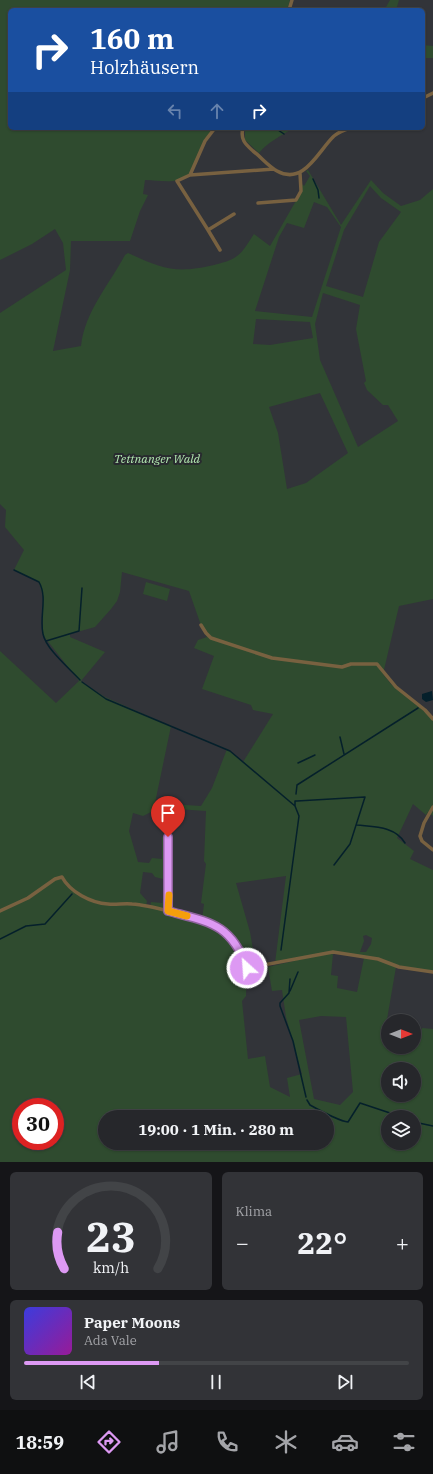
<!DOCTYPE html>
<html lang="de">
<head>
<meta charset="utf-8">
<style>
	:root { --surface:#26272b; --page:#323337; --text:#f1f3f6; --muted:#a4a5a9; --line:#424447; --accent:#dd99f3 }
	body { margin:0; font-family:"IBM Plex Serif",serif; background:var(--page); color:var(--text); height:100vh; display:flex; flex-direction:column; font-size:15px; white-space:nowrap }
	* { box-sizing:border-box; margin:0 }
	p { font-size:13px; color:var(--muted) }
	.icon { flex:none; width:22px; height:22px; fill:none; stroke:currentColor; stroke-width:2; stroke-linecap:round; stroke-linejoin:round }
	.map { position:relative; height:1162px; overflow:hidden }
	.side { display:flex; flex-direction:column; gap:10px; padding:10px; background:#151518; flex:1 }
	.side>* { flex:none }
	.top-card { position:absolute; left:8px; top:8px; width:417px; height:122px; border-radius:6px; box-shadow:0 1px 3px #0004,0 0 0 1px var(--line); background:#1a4fa0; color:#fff; overflow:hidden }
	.needle { width:26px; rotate:90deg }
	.buttons { position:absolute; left:381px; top:1014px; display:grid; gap:8px }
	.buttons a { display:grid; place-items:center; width:40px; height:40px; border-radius:50%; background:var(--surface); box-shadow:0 1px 3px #0004,0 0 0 1px var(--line); font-size:20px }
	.speed { position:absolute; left:12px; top:1098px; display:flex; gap:8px; font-size:20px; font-weight:700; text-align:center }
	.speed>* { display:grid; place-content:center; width:52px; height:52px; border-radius:50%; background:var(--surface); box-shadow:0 1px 3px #0004,0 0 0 1px var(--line); line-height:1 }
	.speed .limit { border:6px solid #d22; background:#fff; color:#111 }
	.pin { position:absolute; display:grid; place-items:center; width:34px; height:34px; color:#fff; margin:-41px -17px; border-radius:50% 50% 50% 0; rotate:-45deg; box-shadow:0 0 4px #0007 }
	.pin .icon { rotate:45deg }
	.me { position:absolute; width:44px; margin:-22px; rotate:334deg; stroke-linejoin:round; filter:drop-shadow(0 0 3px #0008) }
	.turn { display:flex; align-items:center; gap:14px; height:84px; padding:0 16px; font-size:18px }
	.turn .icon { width:52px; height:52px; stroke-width:2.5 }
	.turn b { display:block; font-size:28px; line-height:34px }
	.lanes { display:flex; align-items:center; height:38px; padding:0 16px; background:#0003; justify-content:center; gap:20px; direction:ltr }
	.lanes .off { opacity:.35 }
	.big { font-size:30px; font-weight:800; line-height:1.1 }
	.side .tile { flex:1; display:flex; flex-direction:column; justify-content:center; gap:6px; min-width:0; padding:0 14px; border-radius:6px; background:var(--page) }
	.side .dial { align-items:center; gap:0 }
	.dial svg { height:104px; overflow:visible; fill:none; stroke:var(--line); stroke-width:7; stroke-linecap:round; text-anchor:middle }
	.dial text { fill:var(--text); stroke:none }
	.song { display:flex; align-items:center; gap:12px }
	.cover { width:48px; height:48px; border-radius:6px; background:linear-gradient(135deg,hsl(240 70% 55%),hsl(300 70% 35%)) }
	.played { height:4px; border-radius:2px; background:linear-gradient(90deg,var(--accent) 35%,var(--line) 35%) }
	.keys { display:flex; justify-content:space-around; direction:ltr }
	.heat { display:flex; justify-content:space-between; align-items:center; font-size:22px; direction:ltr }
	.side .tiles { flex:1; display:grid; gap:10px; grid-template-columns:1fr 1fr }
	.tile:last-child { grid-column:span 2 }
	.trip { position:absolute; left:98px; top:1110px; width:236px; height:40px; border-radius:20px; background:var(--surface); box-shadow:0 1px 3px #0004,0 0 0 1px var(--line); font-weight:800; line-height:40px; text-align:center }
	.tab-bar { display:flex; height:64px; justify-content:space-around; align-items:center; background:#0f1011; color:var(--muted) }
	.tab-bar .icon { width:28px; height:28px }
	.tab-bar .current { color:var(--accent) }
	.tab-bar b { font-size:18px; color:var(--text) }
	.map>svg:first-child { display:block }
	.green { fill:#2f4b2f; fill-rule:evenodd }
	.water { fill:#05202b }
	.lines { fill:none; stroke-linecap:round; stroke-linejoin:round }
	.stream { stroke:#05202b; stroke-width:1.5 }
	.street { stroke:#786140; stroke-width:3.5 }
	.route-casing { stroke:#90639e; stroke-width:10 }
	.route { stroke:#dd99f3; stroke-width:7 }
	.slow { stroke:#f59e0b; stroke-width:7 }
	.labels { text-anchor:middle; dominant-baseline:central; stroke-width:4; stroke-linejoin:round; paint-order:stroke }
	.park-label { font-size:12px; font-style:italic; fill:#b3e9b1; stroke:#282a2f }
</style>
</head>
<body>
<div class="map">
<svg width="433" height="1162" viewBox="0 0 433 1162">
	<rect width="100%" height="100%" fill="#323439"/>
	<!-- green -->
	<path class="green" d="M 0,0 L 290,0 L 287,10 L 10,10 L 10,128 L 214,128 L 204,140 L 190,175 C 174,185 161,180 145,180 L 143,194 L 148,195 L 140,211 L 130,241 L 71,241 L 70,270 L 53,351 L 81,346 C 85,311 109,285 125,255 L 128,253 C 163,269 176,274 214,265 C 221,263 231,261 237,256 C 244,251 249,241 254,234 L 270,246 L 301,192 L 302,184 L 304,186 L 310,176 L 306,171 L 308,170 L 341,225 L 371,180 L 383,193 L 401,206 L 420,200 L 433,189 L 433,599 L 399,606 L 383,674 L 391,684 L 433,718 L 433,816 L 428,812 L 426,815 L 413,804 L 397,838 L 414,851 L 410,859 L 433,870 L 433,971 L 405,968 L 378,958 L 363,958 L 364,956 L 336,951 L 333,954 L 331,975 L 338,976 L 337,988 L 357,992 L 364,958 L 382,961 L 396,967 L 385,1031 L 388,1032 L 388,1047 L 414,1047 L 414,1032 L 421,1032 L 422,1028 L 433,1029 L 433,1162 L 0,1162 L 0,651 L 56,703 L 79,681 L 43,635 L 43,596 L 39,583 L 36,580 L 14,570 L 24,550 L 5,527 L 6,510 L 0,504 L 0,313 L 66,270 L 63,243 L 55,229 L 32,244 L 0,260 ZM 370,186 L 381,198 L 401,212 L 379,242 L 363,297 L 326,286 L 344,230 ZM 314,202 L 327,207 L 341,227 L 312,317 L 255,311 L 279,237 L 287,223 L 304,228 ZM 323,293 L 360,305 L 356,329 L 366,381 L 364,383 L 367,390 L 383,405 L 388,405 L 398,421 L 358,447 L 320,360 L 315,324 ZM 256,319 L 310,322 L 313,338 L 270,345 L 253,344 ZM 320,393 L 348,453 L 306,483 L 287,489 L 278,433 L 269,407 ZM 122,572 L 189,591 L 203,631 L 207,637 L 198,640 L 194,648 L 214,656 L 202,689 L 251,705 L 253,710 L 273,714 L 243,762 L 227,749 L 212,788 L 201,806 L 155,803 L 171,726 L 105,697 L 81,681 L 105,652 L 70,637 L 70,634 L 95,627 L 111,609 L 117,601 L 120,592 ZM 162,808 L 206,811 L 204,861 L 206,864 L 201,903 L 204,904 L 202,920 L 171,912 L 172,870 L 166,837 L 162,837 L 162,859 L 152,858 L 149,863 L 138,862 L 129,831 L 133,813 L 143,816 L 151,812 L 162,814 ZM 143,872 L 152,873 L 155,877 L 163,879 C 163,888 164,894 162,903 L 151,902 L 150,907 L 146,906 L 147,901 L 140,893 ZM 286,876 L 275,963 L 295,958 L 294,961 L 268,967 L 272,991 L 282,990 L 286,1017 L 302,1074 L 287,1078 L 290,1097 L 270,1087 L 265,1056 L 248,1059 L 242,1001 L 246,996 L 247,968 L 256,967 L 250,932 L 236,883 ZM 366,935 L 372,938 L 371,944 L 366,952 L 360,952 L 364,941 L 363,936 ZM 321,1016 L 346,1017 L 353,1092 L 340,1105 L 314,1099 L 299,1020 ZM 388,1069 L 414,1069 L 414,1095 L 388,1095 ZM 21,1107 L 55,1107 L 55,1141 L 21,1141 ZM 105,1117 L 327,1117 L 327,1143 L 105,1143 ZM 388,1117 L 414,1117 L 414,1143 L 388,1143 Z
		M 390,0 L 399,0 L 396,10 L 387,10 L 386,7 Z
		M 423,45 L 433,46 L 433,58 L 423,58 Z
		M 245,128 L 293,128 C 281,136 268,142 259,153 L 245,140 Z
		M 146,582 L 170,589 L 167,601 L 143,594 Z"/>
	<!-- water -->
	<path class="water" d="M 432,691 L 433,700 L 426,702 L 422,699 L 422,694 Z"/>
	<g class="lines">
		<!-- stream -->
		<path class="stream" d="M 275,128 L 284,134
			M 313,179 L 318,190 L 319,198
			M 14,570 L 39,582 C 48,598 39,617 43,634 C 46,649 69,668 80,680
			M 46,641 L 79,631 L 82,588
			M 82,682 L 106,699 L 230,751 L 295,806 L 299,816 L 281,950
			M 340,737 L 344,754
			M 298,763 L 315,755
			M 296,794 L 297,785 L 418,708
			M 295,806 L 295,801 L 297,801 L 365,797 L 350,844 L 334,865
			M 357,825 C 374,827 395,826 405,843
			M 0,939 L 26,926 L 45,924 L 72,894
			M 290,979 L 289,993 L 280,1003 L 280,1006 L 293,1041 L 306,1097
			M 290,991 L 298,972
			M 307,1100 L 310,1105 C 319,1110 339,1121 348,1122 L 360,1103 L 402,1117
			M 414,1122 L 433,1126"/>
		<!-- street -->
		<path class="street" d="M 289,10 L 292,0
			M 423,98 L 433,93
			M 243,128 C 240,139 245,144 253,151 C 261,157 268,166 277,171 C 304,186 318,151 334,136 C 339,132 344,130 350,128
			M 190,175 L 205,141 L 215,128
			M 258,203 L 296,200 L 301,191 L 300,173
			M 234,214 L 208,230 L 177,181 L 190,175 L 274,169
			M 208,230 L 220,250
			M 201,625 L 206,633 L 211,638 L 272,658 L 342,667 L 351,664 L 377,664 L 396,687 L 425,710 L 433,719
			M 433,807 L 424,823 L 420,836 L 422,841 L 433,850
			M 0,911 L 28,898 L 55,879 L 62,877 C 70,892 91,903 108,904 C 116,905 124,903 132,904 C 148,905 164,910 180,914 C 217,925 233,929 247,968 L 333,952 L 378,959 L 399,967 L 433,972
			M 168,911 L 168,837"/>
	</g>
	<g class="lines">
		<!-- route casing -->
		<g class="route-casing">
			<path id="route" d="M 168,837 L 168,911 C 209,922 231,923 247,968"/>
		</g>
		<!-- route -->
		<use href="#route" class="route"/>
		<!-- slow -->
		<path class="slow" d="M 169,895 L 168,911 L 187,916"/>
	</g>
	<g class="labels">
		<!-- park labels -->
		<g class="park-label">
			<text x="157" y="458">Tettnanger Wald</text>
		</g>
	</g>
</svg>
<div class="buttons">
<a><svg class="needle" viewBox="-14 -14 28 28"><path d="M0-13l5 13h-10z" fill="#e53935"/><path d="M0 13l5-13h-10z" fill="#a4a5a9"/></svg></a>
<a><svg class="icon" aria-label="sound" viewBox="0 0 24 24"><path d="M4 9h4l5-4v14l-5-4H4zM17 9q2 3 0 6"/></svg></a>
<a><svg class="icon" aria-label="layers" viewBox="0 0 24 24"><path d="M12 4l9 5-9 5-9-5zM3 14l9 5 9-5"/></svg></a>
</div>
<div class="speed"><div class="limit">30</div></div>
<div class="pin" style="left:168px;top:837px;background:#d93025"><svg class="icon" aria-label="arrive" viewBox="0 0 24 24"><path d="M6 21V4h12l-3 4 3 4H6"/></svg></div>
<svg class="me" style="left:247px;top:968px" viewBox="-20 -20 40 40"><circle r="17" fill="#dd99f3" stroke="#fff" stroke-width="3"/><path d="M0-11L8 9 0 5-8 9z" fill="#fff"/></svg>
<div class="trip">19:00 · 1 Min. · 280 m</div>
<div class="top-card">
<div class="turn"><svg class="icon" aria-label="right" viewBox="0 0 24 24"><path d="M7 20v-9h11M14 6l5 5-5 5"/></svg><div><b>160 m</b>Holzhäusern</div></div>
<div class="lanes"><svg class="icon off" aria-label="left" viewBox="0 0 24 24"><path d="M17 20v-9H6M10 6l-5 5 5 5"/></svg><svg class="icon off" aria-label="ahead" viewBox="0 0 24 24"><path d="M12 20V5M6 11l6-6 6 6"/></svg><svg class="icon" aria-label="right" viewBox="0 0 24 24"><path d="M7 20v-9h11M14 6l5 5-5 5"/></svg></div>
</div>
</div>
<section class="side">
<div class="tiles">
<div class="tile dial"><svg viewBox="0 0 100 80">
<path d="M14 69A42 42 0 1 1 86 69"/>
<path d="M14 69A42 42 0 0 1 9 41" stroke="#dd99f3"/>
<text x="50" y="56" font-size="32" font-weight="700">23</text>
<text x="50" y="72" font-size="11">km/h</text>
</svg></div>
<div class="tile"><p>Klima</p>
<div class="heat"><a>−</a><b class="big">22°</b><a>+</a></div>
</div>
<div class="tile">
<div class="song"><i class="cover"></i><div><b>Paper Moons</b><p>Ada Vale</p></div></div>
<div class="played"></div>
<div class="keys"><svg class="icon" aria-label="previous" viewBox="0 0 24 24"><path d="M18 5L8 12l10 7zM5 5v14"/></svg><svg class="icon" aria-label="pause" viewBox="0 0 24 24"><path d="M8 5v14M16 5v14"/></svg><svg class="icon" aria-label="next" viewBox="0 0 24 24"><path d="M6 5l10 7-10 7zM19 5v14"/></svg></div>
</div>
</div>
</section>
<nav class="tab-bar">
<b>18:59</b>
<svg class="icon current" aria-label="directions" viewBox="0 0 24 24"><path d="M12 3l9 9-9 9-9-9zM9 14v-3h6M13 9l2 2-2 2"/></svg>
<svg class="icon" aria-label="music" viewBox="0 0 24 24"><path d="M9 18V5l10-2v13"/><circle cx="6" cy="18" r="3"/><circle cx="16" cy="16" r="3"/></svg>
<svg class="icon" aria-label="phone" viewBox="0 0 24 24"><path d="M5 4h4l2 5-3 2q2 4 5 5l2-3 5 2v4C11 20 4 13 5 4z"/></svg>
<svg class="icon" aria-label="climate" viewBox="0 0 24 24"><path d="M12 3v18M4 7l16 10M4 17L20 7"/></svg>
<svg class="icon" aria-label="car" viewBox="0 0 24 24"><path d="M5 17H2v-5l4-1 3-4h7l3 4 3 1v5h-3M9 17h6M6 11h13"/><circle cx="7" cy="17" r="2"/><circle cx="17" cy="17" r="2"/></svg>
<svg class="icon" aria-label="filters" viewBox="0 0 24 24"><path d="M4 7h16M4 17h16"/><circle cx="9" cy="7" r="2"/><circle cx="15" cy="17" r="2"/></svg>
</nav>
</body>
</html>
